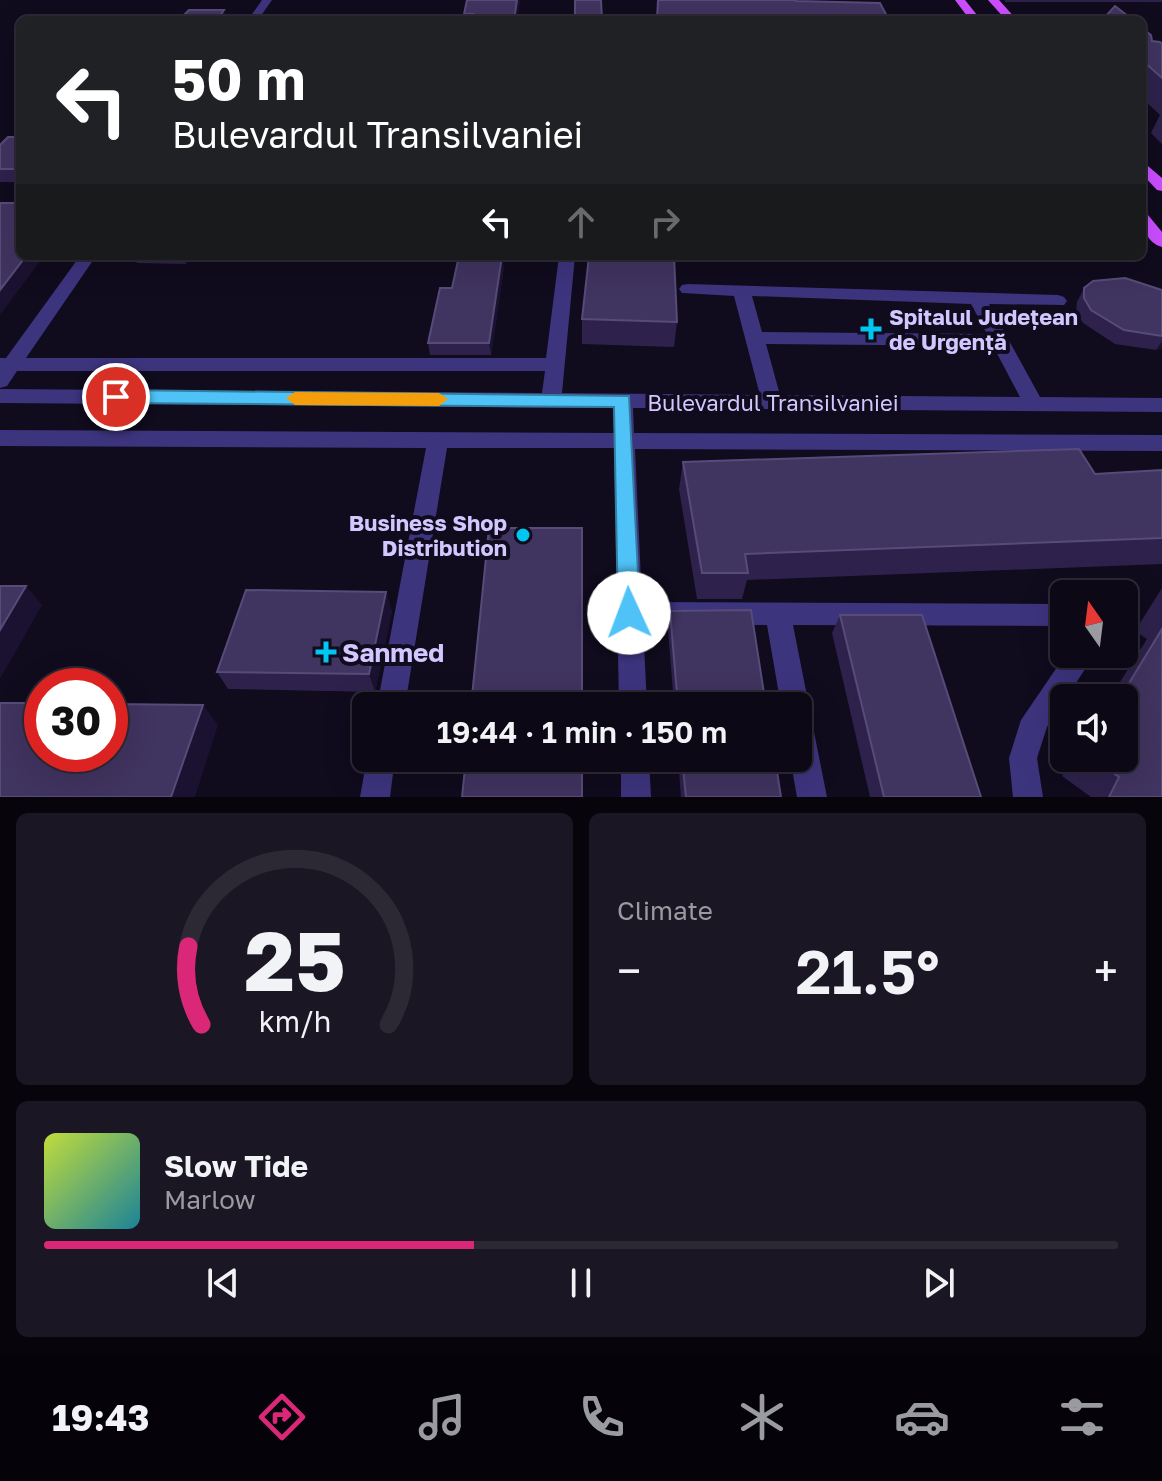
<!DOCTYPE html>
<html lang="en">
<head>
<meta charset="utf-8">
<style>
	:root { --surface:#0c0816; --page:#1a1623; --text:#f1f3f6; --muted:#9a9aa1; --line:#2c2935; --accent:#db2777 }
	body { margin:0; font-family:"Golos Text",sans-serif; background:var(--page); color:var(--text); height:100vh; display:flex; flex-direction:column; font-size:30px; white-space:nowrap }
	* { box-sizing:border-box; margin:0 }
	p { font-size:26px; color:var(--muted) }
	.icon { flex:none; width:44px; height:44px; fill:none; stroke:currentColor; stroke-width:2; stroke-linecap:round; stroke-linejoin:round }
	.map { position:relative; height:797px; overflow:hidden }
	.details { display:flex; flex-direction:column; gap:16px; padding:16px; background:#07040c; flex:1 }
	.details>* { flex:none }
	.guide { position:absolute; left:16px; top:16px; width:1130px; height:244px; border-radius:12px; box-shadow:0 8px 32px #0002,0 0 0 2px var(--line); background:#202124; color:#fff; overflow:hidden }
	.needle { width:52px; rotate:346deg }
	.tools { position:absolute; left:1050px; top:580px; display:grid; gap:16px }
	.tools a { display:grid; place-items:center; width:88px; height:88px; border-radius:12px; background:var(--surface); box-shadow:0 8px 32px #0002,0 0 0 2px var(--line); font-size:40px }
	.speed { position:absolute; left:24px; top:668px; display:flex; gap:16px; font-size:40px; font-weight:700; text-align:center }
	.speed>* { display:grid; place-content:center; width:104px; height:104px; border-radius:50%; background:var(--surface); box-shadow:0 8px 32px #0002,0 0 0 2px var(--line); line-height:1 }
	.speed .limit { border:12px solid #d22; background:#fff; color:#111 }
	.pin { position:absolute; display:grid; place-items:center; width:68px; height:68px; color:#fff; margin:-34px; border:4px solid #fff; border-radius:50%; box-shadow:0 2px 8px #0007 }
	.me { position:absolute; width:88px; margin:-44px; rotate:358deg; stroke-linejoin:round; filter:drop-shadow(0 0 6px #0008) }
	.turn { display:flex; align-items:center; gap:28px; height:168px; padding:0 24px; font-size:36px }
	.turn .icon { width:104px; height:104px; stroke-width:2.5 }
	.turn b { display:block; font-size:56px; line-height:68px }
	.lanes { display:flex; align-items:center; height:76px; padding:0 24px; background:#0003; justify-content:center; gap:40px; direction:ltr }
	.lanes .off { opacity:.35 }
	.big { font-size:60px; font-weight:600; line-height:1.1 }
	.details .card { flex:1; display:flex; flex-direction:column; justify-content:center; gap:12px; min-width:0; padding:0 28px; border-radius:12px; background:var(--page) }
	.details .dial { align-items:center; gap:0 }
	.dial svg { height:208px; overflow:visible; fill:none; stroke:var(--line); stroke-width:7; stroke-linecap:round; text-anchor:middle }
	.dial text { fill:var(--text); stroke:none }
	.song { display:flex; align-items:center; gap:24px }
	.cover { width:96px; height:96px; border-radius:12px; background:linear-gradient(135deg,hsl(70 70% 55%),hsl(190 70% 35%)) }
	.played { height:8px; border-radius:4px; background:linear-gradient(90deg,var(--accent) 40%,var(--line) 40%) }
	.keys { display:flex; justify-content:space-around; direction:ltr }
	.heat { display:flex; justify-content:space-between; align-items:center; font-size:44px; direction:ltr }
	.details .tiles { flex:1; display:grid; gap:16px; grid-template-columns:1fr 1fr }
	.card:last-child { grid-column:span 2 }
	.trip { position:absolute; left:352px; top:692px; width:460px; height:80px; border-radius:12px; background:var(--surface); box-shadow:0 8px 32px #0002,0 0 0 2px var(--line); font-weight:600; line-height:80px; text-align:center }
	.menu { display:flex; height:128px; justify-content:space-around; align-items:center; background:#050309; color:var(--muted) }
	.menu .icon { width:56px; height:56px }
	.menu .active { color:var(--accent) }
	.menu b { font-size:36px; color:var(--text) }
	.map>svg:first-child { display:block }
	.lines { fill:none; stroke-linecap:round; stroke-linejoin:round }
	.minor { fill:#3d347e; fill-rule:evenodd }
	.major { fill:#cb4eff; fill-rule:evenodd }
	.wall { fill:#2e224c }
	.shaded-wall { fill:#1b1231 }
	.building { fill:#403460; stroke:#574b79; stroke-width:2 }
	.route { fill:#4fc3f7; stroke:#337fa1; stroke-width:2 }
	.slow { fill:#f59e0b }
	.poi-dot { fill:#00c6f2; stroke:#100b1d; stroke-width:3 }
	.labels { text-anchor:middle; dominant-baseline:central; stroke-width:8; stroke-linejoin:round; paint-order:stroke }
	.poi-label { font-size:22px; font-weight:bold; fill:#d2c7ff; stroke:#100b1d; text-anchor:start }
	.street-label { font-size:22px; fill:#d2c7ff; stroke:#100b1d }
	.near-poi-label { font-size:26px; font-weight:bold; fill:#d2c7ff; stroke:#100b1d; text-anchor:start }
</style>
</head>
<body>
<div class="map">
<svg width="1162" height="797" viewBox="0 0 1162 797">
	<rect width="100%" height="100%" fill="#100b1d"/>
	<g class="lines">
		<!-- minor -->
		<path class="minor" d="M 262,0 L 272,0 L 258,20 L 248,20 Z
			M 80,256 L 96,256 L 26,358 L 546,358 L 559,256 L 575,256 L 562,393 L 760,395 L 734,296 L 682,293 L 679,289 L 682,285 L 688,284 L 1058,295 L 1064,297 L 1067,301 L 1064,305 L 989,304 L 1040,397 L 1162,398 L 1162,412 L 633,408 L 634,433 L 1162,435 L 1162,451 L 635,449 L 642,602 L 1053,604 L 1064,607 L 1064,629 L 1053,626 L 793,625 L 809,706 L 806,712 L 812,722 L 827,797 L 797,797 L 790,758 L 798,758 L 798,706 L 781,706 L 767,625 L 643,624 L 647,706 L 619,706 L 614,448 L 447,448 L 405,706 L 377,706 L 426,448 L 0,446 L 0,430 L 614,433 L 613,408 L 0,403 L 0,389 L 542,393 L 545,371 L 17,371 L 7,386 L 0,388 L 0,358 L 6,358 ZM 752,296 L 971,304 L 987,334 L 762,332 ZM 766,344 L 993,346 L 1020,397 L 780,395 Z
			M 1066,654 L 1095,654 L 1047,727 L 1037,758 L 1043,797 L 1013,797 L 1009,758 L 1021,720 Z
			M 367,758 L 395,758 L 390,797 L 360,797 Z
			M 621,758 L 649,758 L 651,797 L 621,797 Z"/>
		<!-- major -->
		<path class="major" d="M 955,0 L 965,0 L 981,20 L 970,20 Z
			M 988,0 L 999,0 L 1017,20 L 1006,20 Z
			M 1142,161 L 1162,178 L 1162,191 L 1157,190 L 1142,174 Z
			M 1142,213 L 1148,215 L 1162,232 L 1162,247 C 1147,243 1142,227 1142,213 Z"/>
	</g>
	<!-- wall -->
	<path class="wall" d="M 520,0 L 517,20 L 464,20 L 464,14 Z
		M 1005,0 L 1162,0 L 1162,2 L 1005,2 Z
		M 1142,28 L 1152,41 L 1162,44 L 1162,144 L 1151,133 L 1160,115 L 1142,98 Z
		M 20,137 L 20,182 L 0,182 L 0,145 Z
		M 133,256 L 190,256 L 186,264 L 137,263 Z
		M 717,256 L 851,256 L 850,260 Z
		M 504,267 L 491,355 L 430,355 L 428,343 L 452,288 Z
		M 1084,288 L 1162,290 L 1162,348 L 1156,350 L 1115,344 L 1083,323 L 1076,312 L 1077,302 Z
		M 582,319 L 677,322 L 674,347 L 582,344 Z
		M 683,462 L 1095,474 L 1162,470 L 1162,564 L 747,580 L 742,599 L 697,599 L 679,489 Z
		M 1162,588 L 1162,797 L 1091,797 L 1062,776 L 1073,758 L 1124,758 L 1124,698 L 1110,698 L 1147,639 L 1135,631 Z
		M 392,610 L 375,692 L 228,689 L 217,672 Z
		M 670,611 L 766,706 L 674,706 L 668,629 Z
		M 840,615 L 981,797 L 870,797 L 832,633 Z
		M 678,758 L 775,758 L 781,797 L 681,797 Z"/>
	<!-- shaded-wall -->
	<path class="shaded-wall" d="M 517,0 L 520,0 L 517,20 L 514,20 Z
		M 224,10 L 227,20 L 217,20 Z
		M 26,256 L 44,256 L 0,315 L 0,290 Z
		M 183,256 L 190,256 L 186,264 Z
		M 503,256 L 504,267 L 491,355 L 489,343 Z
		M 1162,341 L 1162,348 L 1156,350 Z
		M 26,586 L 42,605 L 0,679 L 0,630 Z
		M 386,592 L 392,610 L 375,692 L 369,674 Z
		M 203,705 L 218,725 L 195,797 L 171,797 Z"/>
	<!-- building -->
	<path class="building" d="M 467,0 L 517,0 L 514,20 L 471,20 L 473,14 L 464,14 Z
		M 575,0 L 601,0 L 602,20 L 575,20 Z
		M 658,0 L 795,0 L 796,1 L 880,3 L 889,20 L 657,20 Z
		M 1115,6 L 1133,20 L 1102,20 Z
		M 189,10 L 224,10 L 217,20 L 179,20 Z
		M 1142,28 L 1151,35 L 1152,41 L 1160,42 L 1162,44 L 1162,78 L 1142,60 Z
		M 8,137 L 20,137 L 20,169 L 0,169 L 0,145 Z
		M 0,203 L 20,203 L 20,256 L 26,256 L 0,290 Z
		M 459,256 L 502,256 L 489,343 L 428,343 L 440,288 L 452,288 Z
		M 589,256 L 674,256 L 677,322 L 582,319 Z
		M 1125,278 L 1162,290 L 1162,336 L 1124,330 L 1091,310 L 1084,298 L 1084,288 L 1093,281 Z
		M 1079,449 L 1095,474 L 1162,470 L 1162,538 L 745,554 L 748,573 L 702,573 L 683,462 Z
		M 489,528 L 582,528 L 582,706 L 471,706 Z
		M 0,586 L 26,586 L 0,630 Z
		M 246,590 L 386,592 L 369,674 L 217,672 Z
		M 751,610 L 766,706 L 678,706 L 670,611 Z
		M 840,615 L 922,615 L 981,797 L 884,797 Z
		M 1162,629 L 1162,797 L 1109,797 L 1119,777 L 1092,758 L 1124,758 L 1124,698 L 1120,698 Z
		M 0,703 L 42,703 L 42,754 L 110,754 L 110,704 L 203,705 L 171,797 L 0,797 Z
		M 466,758 L 582,758 L 582,797 L 462,797 Z
		M 682,758 L 775,758 L 781,797 L 686,797 Z"/>
	<!-- route -->
	<path class="route" d="M 116,390 L 629,396 L 640,613 L 637,620 L 629,623 L 621,620 L 618,613 L 614,407 L 116,403 L 107,397 Z"/>
	<!-- slow -->
	<path class="slow" d="M 295,392 L 439,393 L 448,399 L 439,406 L 295,405 L 286,398 Z"/>
	<!-- markers -->
	<g class="poi-dot">
		<path d="M867 317h8v8h8v8h-8v8h-8v-8h-8v-8h8z"/>
		<circle cx="523" cy="535" r="8"/>
		<path d="M322 640h8v8h8v8h-8v8h-8v-8h-8v-8h8z"/>
	</g>
	<g class="labels">
		<!-- poi labels -->
		<g class="poi-label">
			<text x="889" y="316">Spitalul Județean<tspan x="889" dy="25">de Urgență</tspan></text>
			<text x="507" y="522" text-anchor="end">Business Shop<tspan x="507" dy="25">Distribution</tspan></text>
		</g>
		<!-- street labels -->
		<g class="street-label">
			<text x="773" y="402">Bulevardul Transilvaniei</text>
		</g>
		<!-- near-poi labels -->
		<g class="near-poi-label">
			<text x="342" y="652">Sanmed</text>
		</g>
	</g>
</svg>
<div class="tools">
<a><svg class="needle" viewBox="-14 -14 28 28"><path d="M0-13l5 13h-10z" fill="#e53935"/><path d="M0 13l5-13h-10z" fill="#9a9aa1"/></svg></a>
<a><svg class="icon" aria-label="sound" viewBox="0 0 24 24"><path d="M4 9h4l5-4v14l-5-4H4zM17 9q2 3 0 6"/></svg></a>
</div>
<div class="speed"><div class="limit">30</div></div>
<div class="pin" style="left:116px;top:397px;background:#d93025"><svg class="icon" aria-label="arrive" viewBox="0 0 24 24"><path d="M6 21V4h12l-3 4 3 4H6"/></svg></div>
<svg class="me" style="left:629px;top:613px" viewBox="-20 -20 40 40"><circle r="19" fill="#fff"/><path d="M0-13L10 11 0 6-10 11z" fill="#4fc3f7"/></svg>
<div class="trip">19:44 · 1 min · 150 m</div>
<div class="guide">
<div class="turn"><svg class="icon" aria-label="left" viewBox="0 0 24 24"><path d="M17 20v-9H6M10 6l-5 5 5 5"/></svg><div><b>50 m</b>Bulevardul Transilvaniei</div></div>
<div class="lanes"><svg class="icon" aria-label="left" viewBox="0 0 24 24"><path d="M17 20v-9H6M10 6l-5 5 5 5"/></svg><svg class="icon off" aria-label="ahead" viewBox="0 0 24 24"><path d="M12 20V5M6 11l6-6 6 6"/></svg><svg class="icon off" aria-label="right" viewBox="0 0 24 24"><path d="M7 20v-9h11M14 6l5 5-5 5"/></svg></div>
</div>
</div>
<section class="details">
<div class="tiles">
<div class="card dial"><svg viewBox="0 0 100 80">
<path d="M14 69A42 42 0 1 1 86 69"/>
<path d="M14 69A42 42 0 0 1 9 39" stroke="#db2777"/>
<text x="50" y="56" font-size="32" font-weight="700">25</text>
<text x="50" y="72" font-size="11">km/h</text>
</svg></div>
<div class="card"><p>Climate</p>
<div class="heat"><a>−</a><b class="big">21.5°</b><a>+</a></div>
</div>
<div class="card">
<div class="song"><i class="cover"></i><div><b>Slow Tide</b><p>Marlow</p></div></div>
<div class="played"></div>
<div class="keys"><svg class="icon" aria-label="previous" viewBox="0 0 24 24"><path d="M18 5L8 12l10 7zM5 5v14"/></svg><svg class="icon" aria-label="pause" viewBox="0 0 24 24"><path d="M8 5v14M16 5v14"/></svg><svg class="icon" aria-label="next" viewBox="0 0 24 24"><path d="M6 5l10 7-10 7zM19 5v14"/></svg></div>
</div>
</div>
</section>
<nav class="menu">
<b>19:43</b>
<svg class="icon active" aria-label="directions" viewBox="0 0 24 24"><path d="M12 3l9 9-9 9-9-9zM9 14v-3h6M13 9l2 2-2 2"/></svg>
<svg class="icon" aria-label="music" viewBox="0 0 24 24"><path d="M9 18V5l10-2v13"/><circle cx="6" cy="18" r="3"/><circle cx="16" cy="16" r="3"/></svg>
<svg class="icon" aria-label="phone" viewBox="0 0 24 24"><path d="M5 4h4l2 5-3 2q2 4 5 5l2-3 5 2v4C11 20 4 13 5 4z"/></svg>
<svg class="icon" aria-label="climate" viewBox="0 0 24 24"><path d="M12 3v18M4 7l16 10M4 17L20 7"/></svg>
<svg class="icon" aria-label="car" viewBox="0 0 24 24"><path d="M5 17H2v-5l4-1 3-4h7l3 4 3 1v5h-3M9 17h6M6 11h13"/><circle cx="7" cy="17" r="2"/><circle cx="17" cy="17" r="2"/></svg>
<svg class="icon" aria-label="filters" viewBox="0 0 24 24"><path d="M4 7h16M4 17h16"/><circle cx="9" cy="7" r="2"/><circle cx="15" cy="17" r="2"/></svg>
</nav>
</body>
</html>
